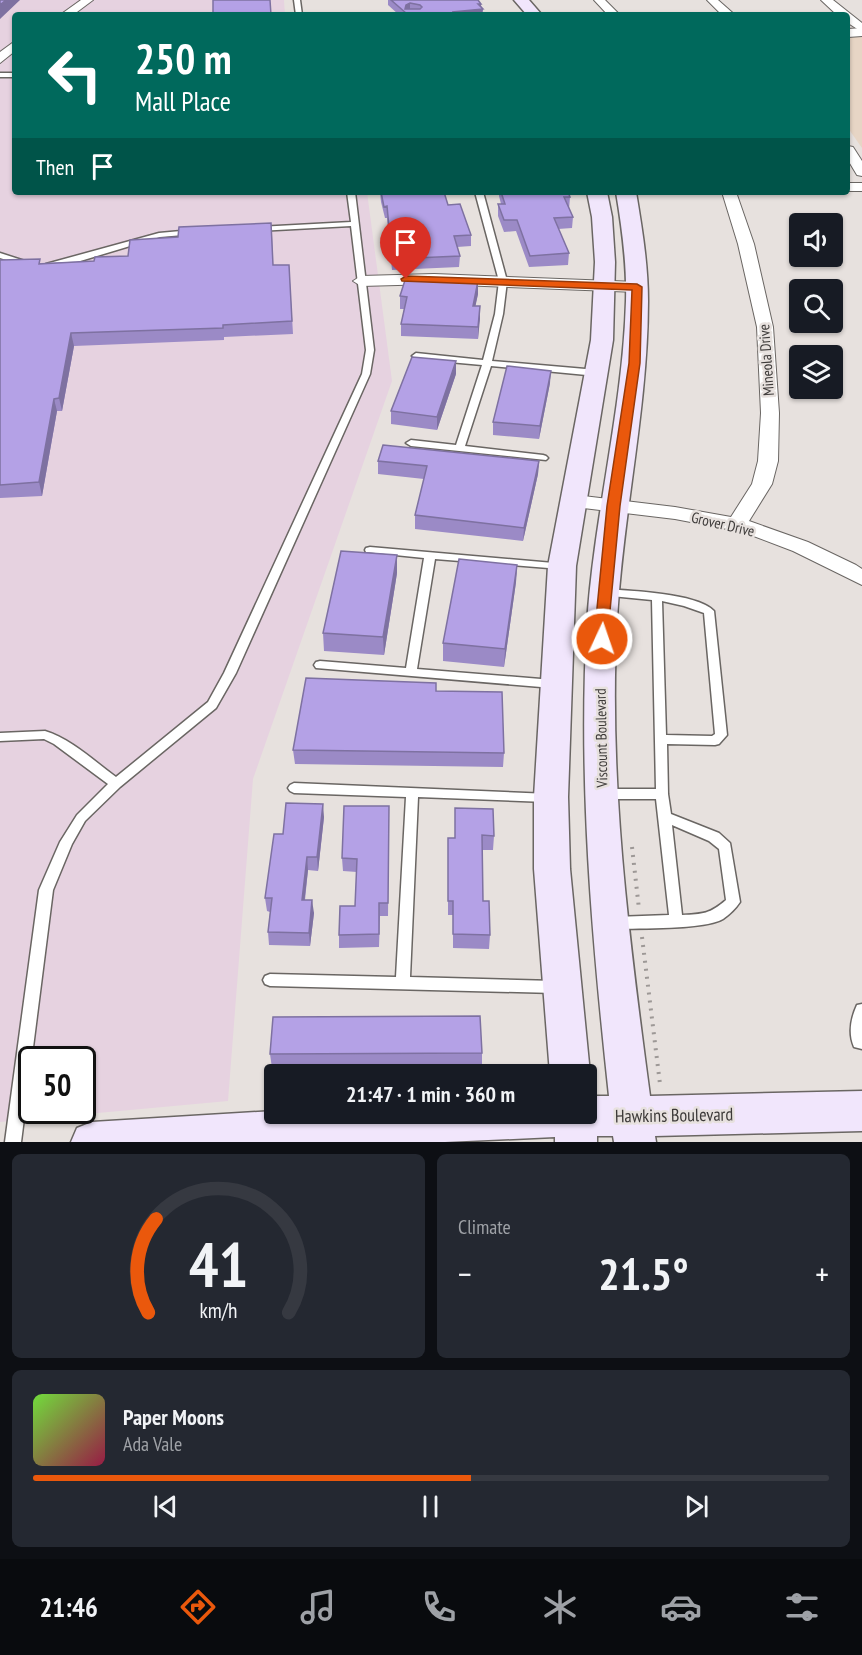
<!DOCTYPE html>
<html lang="en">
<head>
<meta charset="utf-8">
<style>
	:root { --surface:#171b24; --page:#242831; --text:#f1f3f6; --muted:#9ea1a6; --line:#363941; --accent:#ea580c }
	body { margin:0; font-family:"PT Sans Narrow",sans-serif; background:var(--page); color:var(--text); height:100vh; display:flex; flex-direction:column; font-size:22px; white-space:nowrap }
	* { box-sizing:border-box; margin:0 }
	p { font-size:20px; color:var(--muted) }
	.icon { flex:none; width:33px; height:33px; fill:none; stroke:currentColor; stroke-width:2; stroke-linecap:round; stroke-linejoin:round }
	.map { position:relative; height:1142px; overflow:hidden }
	.drawer { display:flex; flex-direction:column; gap:12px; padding:12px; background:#0d0f14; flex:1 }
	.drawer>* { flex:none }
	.hud { position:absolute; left:12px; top:12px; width:838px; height:183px; border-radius:6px; box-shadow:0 2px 4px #0004; background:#00695c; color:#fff; overflow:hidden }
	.controls { position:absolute; left:789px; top:213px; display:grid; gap:12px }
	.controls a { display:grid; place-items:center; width:54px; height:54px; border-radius:6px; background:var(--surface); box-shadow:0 2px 4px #0004; font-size:30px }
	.speed { position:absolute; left:18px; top:1046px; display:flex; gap:12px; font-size:30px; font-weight:700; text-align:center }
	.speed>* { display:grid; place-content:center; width:78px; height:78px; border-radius:50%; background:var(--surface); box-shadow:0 2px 4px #0004; line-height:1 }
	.speed .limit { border:3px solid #111; border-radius:9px; background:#fff; color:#111 }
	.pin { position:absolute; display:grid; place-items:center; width:51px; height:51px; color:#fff; margin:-62px -26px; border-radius:50% 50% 50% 0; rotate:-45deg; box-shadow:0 0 6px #0007 }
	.pin .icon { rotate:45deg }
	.me { position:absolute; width:66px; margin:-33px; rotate:3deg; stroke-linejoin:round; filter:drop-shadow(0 0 4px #0008) }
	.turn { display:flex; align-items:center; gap:21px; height:126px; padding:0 24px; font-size:27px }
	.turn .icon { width:78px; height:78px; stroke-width:2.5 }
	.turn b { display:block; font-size:42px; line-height:51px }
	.then { display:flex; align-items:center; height:57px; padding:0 24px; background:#0003; gap:12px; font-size:22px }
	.big { font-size:45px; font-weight:700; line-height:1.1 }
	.drawer .tile { flex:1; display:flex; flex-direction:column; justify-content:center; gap:9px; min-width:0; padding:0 21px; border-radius:9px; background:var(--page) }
	.drawer .dial { align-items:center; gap:0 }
	.dial svg { height:156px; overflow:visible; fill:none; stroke:var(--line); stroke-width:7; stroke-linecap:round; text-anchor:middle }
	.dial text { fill:var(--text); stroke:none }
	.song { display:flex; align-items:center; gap:18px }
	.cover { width:72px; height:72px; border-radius:9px; background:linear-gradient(135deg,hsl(100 70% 55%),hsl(340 70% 35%)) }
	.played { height:6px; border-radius:3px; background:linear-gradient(90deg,var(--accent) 55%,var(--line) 55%) }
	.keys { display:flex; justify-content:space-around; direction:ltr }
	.heat { display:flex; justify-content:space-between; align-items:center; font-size:33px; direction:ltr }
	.drawer .tiles { flex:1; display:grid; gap:12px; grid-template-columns:1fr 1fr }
	.tile:last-child { grid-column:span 2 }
	.trip { position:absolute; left:264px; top:1064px; width:333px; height:60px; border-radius:6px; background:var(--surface); box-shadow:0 2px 4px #0004; font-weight:700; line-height:60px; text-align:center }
	.tab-bar { display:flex; height:96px; justify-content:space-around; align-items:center; background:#090b0e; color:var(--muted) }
	.tab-bar .icon { width:42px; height:42px }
	.tab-bar .on { color:var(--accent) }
	.tab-bar b { font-size:27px; color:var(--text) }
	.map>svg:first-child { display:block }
	.commercial { fill:#e6d2e0; fill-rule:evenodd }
	.education { fill:#e7d5c5 }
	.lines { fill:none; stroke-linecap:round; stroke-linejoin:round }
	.service-casing { stroke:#6a6663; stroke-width:3 }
	.minor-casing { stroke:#6a6663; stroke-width:2 }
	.tertiary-casing { stroke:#6a6663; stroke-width:2 }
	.secondary-casing { stroke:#6a6663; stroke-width:3 }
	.path { stroke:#9d9896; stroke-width:4; stroke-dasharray:2 6; stroke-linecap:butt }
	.service { fill:#fff; fill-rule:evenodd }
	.minor { fill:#fff; fill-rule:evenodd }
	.tertiary { fill:#fff; fill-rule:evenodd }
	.secondary { fill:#f1e6fc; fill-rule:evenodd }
	.wall { fill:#9b8ac6 }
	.shaded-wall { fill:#7e71a1 }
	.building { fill:#b4a1e6; stroke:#7e71a1; stroke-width:1.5; fill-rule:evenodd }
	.route { fill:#ea580c; stroke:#983908; stroke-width:1.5 }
	.labels { text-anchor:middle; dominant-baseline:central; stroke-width:5; stroke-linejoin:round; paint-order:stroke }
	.street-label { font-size:15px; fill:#3d3a39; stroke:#e7e1de }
	.near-street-label { font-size:18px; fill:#3d3a39; stroke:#e7e1de }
</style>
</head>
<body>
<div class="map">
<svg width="862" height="1142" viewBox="0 0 862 1142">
	<rect width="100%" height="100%" fill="#e7e1de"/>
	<!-- commercial -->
	<path class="commercial" d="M 0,0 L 284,0 L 285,15 L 15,15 L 15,192 L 367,192 L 392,381 L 253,779 L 228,1101 L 0,1122 ZM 32,1059 L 82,1059 L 82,1110 L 32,1110 Z"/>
	<!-- education -->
	<path class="education" d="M 862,36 L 862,148 L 848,128 L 848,37 Z"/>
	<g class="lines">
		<!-- service casing -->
		<g class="service-casing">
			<path id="service" d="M 294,0 L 300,0 L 302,15 L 296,15 Z
				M 0,73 L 15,73 L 15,77 L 0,77 Z
				M 347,192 L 355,192 L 374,350 L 370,374 L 236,673 L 216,708 L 120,787 L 85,821 L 72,844 L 53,890 L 21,1142 L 5,1142 L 39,890 L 60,842 L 77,815 L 108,784 L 54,744 L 44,739 L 0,741 L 0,733 L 45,731 C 71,739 94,761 116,777 L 208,702 L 224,673 L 362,374 L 366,350 L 351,226 L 258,231 L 254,229 L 258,227 L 351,222 Z
				M 475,192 L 483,192 L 507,281 L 503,314 L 492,361 L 597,370 L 601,373 L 597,376 L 491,366 L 465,446 L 543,455 L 546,456 L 548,458 L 546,460 L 411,446 L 406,443 L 411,440 L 456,445 L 482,365 L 416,359 L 412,356 L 416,353 L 483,360 L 495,314 L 499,281 Z
				M 192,230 L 196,232 L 195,234 L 160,237 L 77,262 L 50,266 L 46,264 L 159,233 Z
				M 0,253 L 28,262 L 29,264 L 25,266 L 0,258 Z
				M 370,547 L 565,564 L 566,566 L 561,569 L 435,559 L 417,669 L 553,680 L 557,681 L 559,684 L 557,687 L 553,688 L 316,668 L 314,665 L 316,662 L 320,661 L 406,668 L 424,558 L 366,552 L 365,550 L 366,548 Z
				M 605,589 C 630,591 697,593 714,611 L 727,735 L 719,744 L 715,745 L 667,744 L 668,794 L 671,814 L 719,833 L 730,843 L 740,902 C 736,908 729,915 723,919 C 704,930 639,928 615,929 L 610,927 L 608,923 L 610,919 L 615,917 L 669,915 L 656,799 L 605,799 L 601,797 L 599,794 L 601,791 L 605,789 L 656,789 L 652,600 L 601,595 L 600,593 L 601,591 ZM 662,601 L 684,606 L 704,613 L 715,734 L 712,736 L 666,735 ZM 672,825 L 709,841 L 719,849 L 726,900 C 710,914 703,914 682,915 Z
				M 294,783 L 550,794 L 552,797 L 550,800 L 546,802 L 418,797 L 410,977 L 555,981 L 560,983 L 562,987 L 560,991 L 555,993 L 270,986 L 265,984 L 263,980 L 265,976 L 270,974 L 396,977 L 406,797 L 294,793 L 290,791 L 288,788 L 290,785 Z
				M 862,1004 L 862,1049 L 854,1047 C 848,1033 851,1018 857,1005 Z"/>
		</g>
		<!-- minor casing -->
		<g class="minor-casing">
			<path id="minor" d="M 81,0 L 93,0 L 73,15 L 60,15 Z
				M 594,0 L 605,0 L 620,15 L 608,15 Z
				M 707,0 L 718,0 L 735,15 L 722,15 Z
				M 821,0 L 833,0 L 862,23 L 862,32 L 848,23 L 848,15 L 837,15 Z
				M 15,41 L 15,51 L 0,63 L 0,52 Z
				M 848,146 L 853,147 L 862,161 L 862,176 L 857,175 L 848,160 Z
				M 848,183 L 862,183 L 862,191 L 848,191 Z
				M 722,192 L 736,192 L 754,244 L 773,327 L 779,413 L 778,461 L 772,484 L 749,521 L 808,542 L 856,565 L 862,569 L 862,585 L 793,551 L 743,532 L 675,519 L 575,507 L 568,505 L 565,501 L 568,497 L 575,495 L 675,507 L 731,517 L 752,484 L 758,461 L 761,413 L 757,327 L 738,244 Z
				M 434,274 L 637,282 L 645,287 L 637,292 L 434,284 L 361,286 L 353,281 L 361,276 Z"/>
		</g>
		<!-- tertiary casing -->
		<g class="tertiary-casing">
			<path id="tertiary" d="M 862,28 L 862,36 L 848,37 L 848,29 Z"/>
		</g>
		<!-- secondary casing -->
		<g class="secondary-casing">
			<path id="secondary" d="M 514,0 L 529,0 L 542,15 L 527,15 Z
				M 587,192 L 607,192 L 612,217 L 615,262 L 613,340 L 576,566 L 568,797 L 570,869 L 590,1074 L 586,1083 L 586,1074 L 550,1074 L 534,869 L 534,797 L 548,566 L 591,340 L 595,262 L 592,217 Z
				M 616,192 L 636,192 C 642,228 648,264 648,301 C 648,407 623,512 617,619 C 608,778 629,939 650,1096 L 862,1091 L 862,1131 L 655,1136 L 656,1142 L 614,1142 L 613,1136 L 597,1136 L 597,1142 L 555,1142 L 555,1137 L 445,1142 L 71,1142 L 77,1128 L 92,1122 L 274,1111 L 274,1113 L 586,1113 L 586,1096 L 609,1096 C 592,939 578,781 587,623 C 594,515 623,409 626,301 C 627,264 622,228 616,192 Z"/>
		</g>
		<!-- path -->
		<path class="path" d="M 632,847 L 639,909
			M 642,937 L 660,1084"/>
		<!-- service -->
		<use href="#service" class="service"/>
		<!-- minor -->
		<use href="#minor" class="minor"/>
		<!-- tertiary -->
		<use href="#tertiary" class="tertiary"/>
		<!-- secondary -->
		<use href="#secondary" class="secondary"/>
	</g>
	<!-- wall -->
	<path class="wall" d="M 388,0 L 478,0 L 483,9 L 482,15 L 390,15 L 398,14 L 388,5 Z
		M 380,192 L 448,205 L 471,235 L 471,246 L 457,247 L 460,256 L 459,267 L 392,270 L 387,218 L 385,218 L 381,202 Z
		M 499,192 L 568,192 L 570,197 L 569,209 L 573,217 L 572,228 L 558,229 L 569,253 L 568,265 L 529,267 L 516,231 L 504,232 L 498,216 L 498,204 L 501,204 L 499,196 Z
		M 272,234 L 273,265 L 289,265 L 293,334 L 224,337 L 224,340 L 74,346 L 62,411 L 57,411 L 42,496 L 0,498 L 0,260 L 41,263 L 94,261 Z
		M 478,294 L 475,306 L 480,306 L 478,339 L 401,336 L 401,324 L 404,309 L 400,309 L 400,296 Z
		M 456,374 L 437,430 L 391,424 L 391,411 Z
		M 550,383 L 539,439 L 493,435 L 493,422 Z
		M 378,461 L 539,461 L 538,474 L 523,541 L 415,529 L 415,515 L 424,479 L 378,474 Z
		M 517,565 L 516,582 L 504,667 L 443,661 L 443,643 Z
		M 397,573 L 384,655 L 324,651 L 323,633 Z
		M 293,750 L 504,753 L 503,767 L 295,764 Z
		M 455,808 L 494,836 L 493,850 L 482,850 L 483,901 L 490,935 L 489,949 L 453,948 L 453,915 L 448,915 L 448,838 L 455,838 Z
		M 324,817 L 318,871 L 308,870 L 305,900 L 314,913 L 310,946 L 269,945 L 268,932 L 270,912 L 267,911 L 265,898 L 283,834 Z
		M 389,819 L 388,916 L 380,916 L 379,947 L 339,948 L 339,935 L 355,906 L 357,872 L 343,871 L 342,858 Z
		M 482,1053 L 482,1067 L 272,1068 L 270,1054 Z"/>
	<!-- shaded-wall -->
	<path class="shaded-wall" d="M 6,0 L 20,0 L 0,19 L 0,5 Z
		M 410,3 L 410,11 L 406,13 L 406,5 Z
		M 478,4 L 481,4 L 481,9 L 483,9 L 482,15 L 438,15 Z
		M 478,281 L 478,294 L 473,318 L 473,306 Z
		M 480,306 L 480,319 L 478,339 L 478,327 Z
		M 71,333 L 74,346 L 62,411 L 59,398 Z
		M 456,361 L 456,374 L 437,430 L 437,417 Z
		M 551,371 L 550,383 L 539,439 L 540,426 Z
		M 54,399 L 57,411 L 42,496 L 39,482 Z
		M 539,461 L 538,474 L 523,541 L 524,528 Z
		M 397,555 L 397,573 L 384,655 L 383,637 Z
		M 517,565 L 516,582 L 504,667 L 505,649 Z
		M 323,804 L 324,817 L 318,871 L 317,857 Z
		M 307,857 L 308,870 L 303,913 L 302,900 Z
		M 312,900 L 314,913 L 310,946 L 309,933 Z"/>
	<!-- building -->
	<path class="building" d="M 0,0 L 6,0 L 0,5 Z
		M 213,0 L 270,0 L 271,15 L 213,15 Z
		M 391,0 L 478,0 L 481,4 L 478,4 L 483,9 L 453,12 L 454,14 L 438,15 L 428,15 L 426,13 L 421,15 L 390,15 L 390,14 L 406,13 ZM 410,3 L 420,5 L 422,7 L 420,9 L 405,9 L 406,5 Z
		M 381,192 L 444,192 L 448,205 L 460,204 L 471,235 L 454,236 L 460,256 L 392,259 L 387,206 L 384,207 Z
		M 501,192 L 568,192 L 570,197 L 564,197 L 573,217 L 554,218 L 569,253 L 530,256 L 517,220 L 504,220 L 498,204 L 505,204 Z
		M 271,223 L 273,265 L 289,265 L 292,321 L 223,325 L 223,328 L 71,333 L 59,398 L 54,399 L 39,482 L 0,485 L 0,260 L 40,259 L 39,264 L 94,261 L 95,257 L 128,256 L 130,240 L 178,237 L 179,227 Z
		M 406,277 L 478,281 L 473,306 L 480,306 L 478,327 L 401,324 L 407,297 L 400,296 Z
		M 412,357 L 456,361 L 437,417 L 391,411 Z
		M 507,366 L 551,371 L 540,426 L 493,422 Z
		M 383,445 L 539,461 L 524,528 L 415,515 L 427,466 L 378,461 Z
		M 341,551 L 397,555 L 383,637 L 323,633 Z
		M 459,559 L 517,565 L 505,649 L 443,643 Z
		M 306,678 L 436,683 L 436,691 L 502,692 L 504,753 L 293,750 Z
		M 286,803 L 323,804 L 317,857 L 307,857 L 302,900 L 312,900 L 309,933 L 268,932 L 272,898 L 265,898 L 274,834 L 283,834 Z
		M 344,806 L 389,806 L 388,903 L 379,903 L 379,934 L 339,935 L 340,906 L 355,906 L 357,859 L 342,858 Z
		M 455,808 L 493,809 L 494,836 L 482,835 L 483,901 L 489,901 L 490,935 L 453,934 L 453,901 L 448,901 L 448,838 L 455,838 Z
		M 480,1016 L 482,1053 L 270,1054 L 273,1017 Z"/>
	<!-- route -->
	<path class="route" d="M 406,276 L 637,284 L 642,287 L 640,363 L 620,506 L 607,642 L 597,642 L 594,639 L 607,506 L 629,363 L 632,290 L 402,281 L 401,279 Z"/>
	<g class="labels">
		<!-- street labels -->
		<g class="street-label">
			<text transform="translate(766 360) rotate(-94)">Mineola Drive</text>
			<text transform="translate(723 524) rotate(13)">Grover Drive</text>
			<text transform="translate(601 738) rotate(-91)">Viscount Boulevard</text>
		</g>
		<!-- near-street labels -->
		<g class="near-street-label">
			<text transform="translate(674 1115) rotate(-1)">Hawkins Boulevard</text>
		</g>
	</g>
</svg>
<div class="controls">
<a><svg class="icon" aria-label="sound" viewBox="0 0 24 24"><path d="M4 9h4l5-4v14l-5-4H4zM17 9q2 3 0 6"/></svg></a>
<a><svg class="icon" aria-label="search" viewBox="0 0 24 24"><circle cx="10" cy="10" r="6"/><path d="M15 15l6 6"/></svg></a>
<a><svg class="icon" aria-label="layers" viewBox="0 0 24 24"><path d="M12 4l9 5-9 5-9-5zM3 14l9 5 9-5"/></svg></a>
</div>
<div class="speed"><div class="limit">50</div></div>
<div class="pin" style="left:406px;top:279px;background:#d93025"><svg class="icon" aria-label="arrive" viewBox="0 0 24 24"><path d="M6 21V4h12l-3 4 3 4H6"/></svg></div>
<svg class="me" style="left:602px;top:639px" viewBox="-20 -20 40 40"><circle r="17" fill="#ea580c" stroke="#fff" stroke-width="3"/><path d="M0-11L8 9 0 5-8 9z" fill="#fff"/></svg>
<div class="trip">21:47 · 1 min · 360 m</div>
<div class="hud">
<div class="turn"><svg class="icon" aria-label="left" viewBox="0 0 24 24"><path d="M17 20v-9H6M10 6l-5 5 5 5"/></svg><div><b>250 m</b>Mall Place</div></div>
<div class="then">Then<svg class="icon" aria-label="arrive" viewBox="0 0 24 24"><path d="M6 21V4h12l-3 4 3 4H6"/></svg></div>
</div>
</div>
<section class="drawer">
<div class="tiles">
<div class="tile dial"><svg viewBox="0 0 100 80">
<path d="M14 69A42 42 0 1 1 86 69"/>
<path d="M14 69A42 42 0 0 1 18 21" stroke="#ea580c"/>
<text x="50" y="56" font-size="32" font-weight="700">41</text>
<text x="50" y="72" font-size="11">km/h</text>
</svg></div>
<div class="tile"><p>Climate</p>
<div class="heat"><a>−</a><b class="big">21.5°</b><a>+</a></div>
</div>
<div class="tile">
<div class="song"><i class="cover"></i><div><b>Paper Moons</b><p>Ada Vale</p></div></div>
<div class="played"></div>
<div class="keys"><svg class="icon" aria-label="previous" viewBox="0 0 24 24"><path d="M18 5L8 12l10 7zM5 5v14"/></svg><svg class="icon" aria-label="pause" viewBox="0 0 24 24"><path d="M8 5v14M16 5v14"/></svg><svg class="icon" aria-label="next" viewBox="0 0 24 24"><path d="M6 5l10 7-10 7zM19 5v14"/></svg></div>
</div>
</div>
</section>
<nav class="tab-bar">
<b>21:46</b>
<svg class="icon on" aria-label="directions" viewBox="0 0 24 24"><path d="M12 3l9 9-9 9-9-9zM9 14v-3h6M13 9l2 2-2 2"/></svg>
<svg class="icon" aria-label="music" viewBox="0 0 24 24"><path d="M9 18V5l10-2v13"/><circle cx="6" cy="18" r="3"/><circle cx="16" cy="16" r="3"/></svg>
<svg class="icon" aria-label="phone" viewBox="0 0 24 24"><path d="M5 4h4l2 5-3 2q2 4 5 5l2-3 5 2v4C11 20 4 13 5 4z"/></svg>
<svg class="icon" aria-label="climate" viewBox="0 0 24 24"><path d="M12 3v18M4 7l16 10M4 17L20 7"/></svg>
<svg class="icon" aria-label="car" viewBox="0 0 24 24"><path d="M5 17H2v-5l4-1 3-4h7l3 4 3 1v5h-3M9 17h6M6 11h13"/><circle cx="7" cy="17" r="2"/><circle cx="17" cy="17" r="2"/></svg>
<svg class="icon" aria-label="filters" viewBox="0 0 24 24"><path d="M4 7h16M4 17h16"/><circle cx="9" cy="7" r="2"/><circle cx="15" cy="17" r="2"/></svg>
</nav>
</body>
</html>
